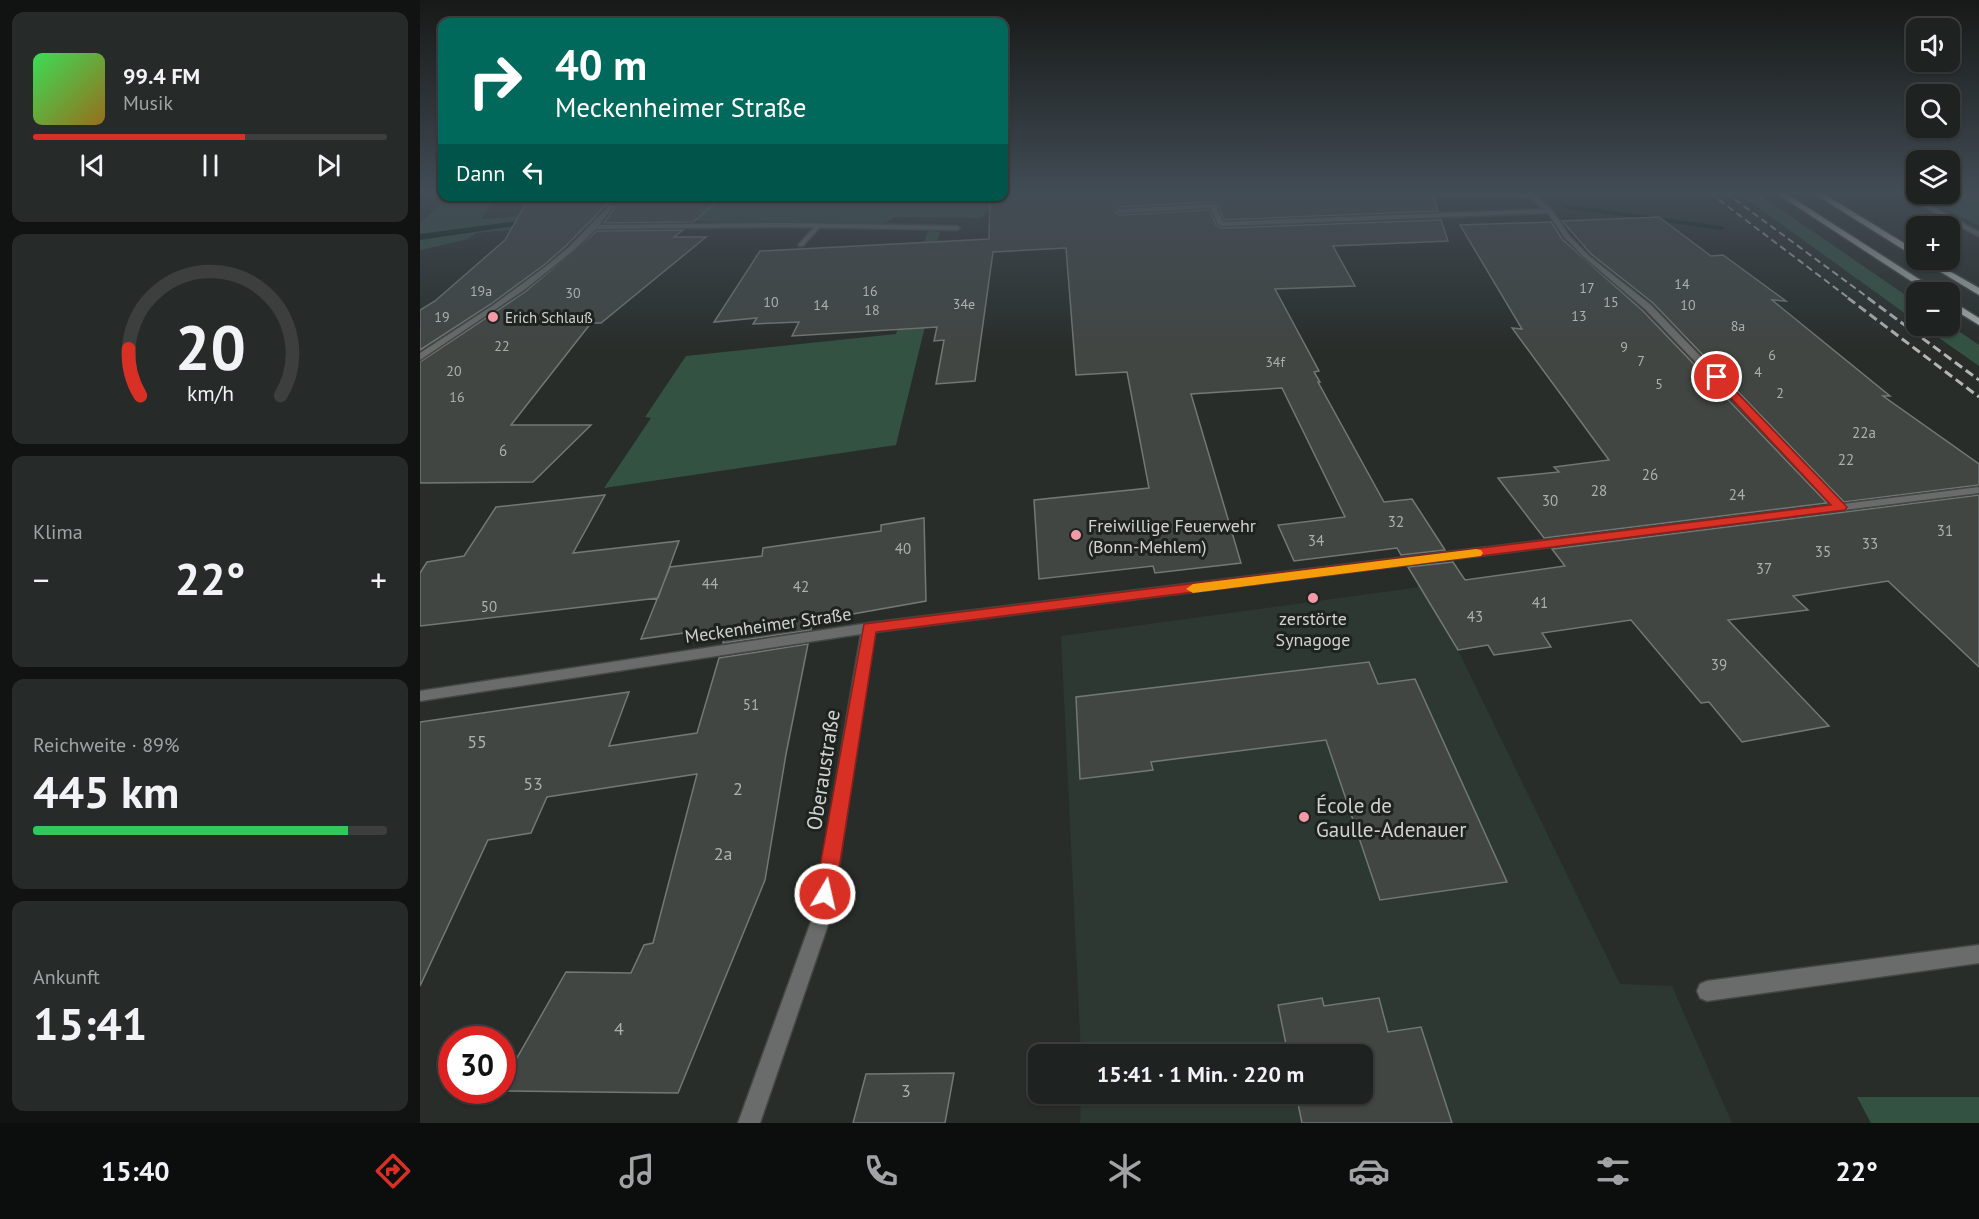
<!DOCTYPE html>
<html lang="de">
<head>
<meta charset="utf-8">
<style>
	:root { --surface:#1e2220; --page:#262a29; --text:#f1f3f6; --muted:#a1a4a5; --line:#3c3f3e; --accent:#d93025 }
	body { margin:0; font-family:"PT Sans",sans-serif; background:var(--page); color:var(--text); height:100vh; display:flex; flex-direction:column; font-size:22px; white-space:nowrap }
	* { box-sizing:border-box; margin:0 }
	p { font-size:20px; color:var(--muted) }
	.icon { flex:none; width:33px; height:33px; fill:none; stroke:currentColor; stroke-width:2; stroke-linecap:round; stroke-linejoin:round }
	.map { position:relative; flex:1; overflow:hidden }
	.sheet { display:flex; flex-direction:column; gap:12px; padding:12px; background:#101312; width:420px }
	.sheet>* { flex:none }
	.banner { position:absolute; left:18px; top:18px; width:570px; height:183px; border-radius:12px; box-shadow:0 2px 4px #0004,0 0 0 2px var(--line); background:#00695c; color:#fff; overflow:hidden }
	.fabs { position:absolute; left:1486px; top:18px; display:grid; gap:12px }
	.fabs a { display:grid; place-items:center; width:54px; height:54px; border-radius:12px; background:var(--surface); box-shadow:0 2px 4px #0004,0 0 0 2px var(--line); font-size:30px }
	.speed { position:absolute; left:18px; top:1026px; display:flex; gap:12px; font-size:30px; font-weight:700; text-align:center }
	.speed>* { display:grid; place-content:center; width:78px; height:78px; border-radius:50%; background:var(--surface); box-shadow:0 2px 4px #0004,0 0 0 2px var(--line); line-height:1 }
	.speed .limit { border:9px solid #d22; background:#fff; color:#111 }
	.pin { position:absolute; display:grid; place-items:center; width:51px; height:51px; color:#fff; margin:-26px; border:3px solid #fff; border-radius:50%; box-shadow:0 2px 6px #0007 }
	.me { position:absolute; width:66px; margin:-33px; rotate:9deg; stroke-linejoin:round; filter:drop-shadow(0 0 4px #0008) }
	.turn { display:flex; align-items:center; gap:21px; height:126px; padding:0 18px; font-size:27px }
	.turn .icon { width:78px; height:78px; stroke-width:2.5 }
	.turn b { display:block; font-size:42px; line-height:51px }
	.then { display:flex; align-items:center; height:57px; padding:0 18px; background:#0003; gap:12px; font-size:22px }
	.big { font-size:45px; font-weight:700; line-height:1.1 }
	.sheet .tile { flex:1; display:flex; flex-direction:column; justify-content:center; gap:9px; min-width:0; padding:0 21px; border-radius:12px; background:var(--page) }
	.sheet .dial { align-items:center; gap:0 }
	.dial svg { height:156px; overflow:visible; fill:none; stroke:var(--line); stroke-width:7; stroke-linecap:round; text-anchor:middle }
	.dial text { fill:var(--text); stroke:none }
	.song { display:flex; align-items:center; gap:18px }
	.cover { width:72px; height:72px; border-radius:9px; background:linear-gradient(135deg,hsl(130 70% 55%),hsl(40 70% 35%)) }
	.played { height:6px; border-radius:3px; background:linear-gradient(90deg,var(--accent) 60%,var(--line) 60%) }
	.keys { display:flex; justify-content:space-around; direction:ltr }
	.heat { display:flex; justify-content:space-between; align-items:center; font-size:33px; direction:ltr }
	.charge { height:9px; border-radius:4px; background:linear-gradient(90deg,#34c759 89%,var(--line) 0) }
	.trip { position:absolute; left:608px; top:1044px; width:345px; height:60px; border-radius:12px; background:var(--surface); box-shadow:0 2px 4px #0004,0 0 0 2px var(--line); font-weight:700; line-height:60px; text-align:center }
	.tabs { display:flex; height:96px; justify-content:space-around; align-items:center; background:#0c0e0d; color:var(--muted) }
	.tabs .icon { width:42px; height:42px }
	.tabs .current { color:var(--accent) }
	.tabs b { font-size:27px; color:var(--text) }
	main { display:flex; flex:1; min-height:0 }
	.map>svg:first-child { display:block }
	.built { fill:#2d3832 }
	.green { fill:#335242 }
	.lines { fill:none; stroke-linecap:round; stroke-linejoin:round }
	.stream { fill:#011a0e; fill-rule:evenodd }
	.building { fill:#414643; stroke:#727875; stroke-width:1.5 }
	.lane-casing { stroke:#434845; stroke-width:3 }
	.street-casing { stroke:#434845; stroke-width:3 }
	.primary-casing { stroke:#434845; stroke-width:3 }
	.lane { fill:#6a6c6b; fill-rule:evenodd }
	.street { fill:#6a6c6b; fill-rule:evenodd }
	.primary { fill:#a8adaa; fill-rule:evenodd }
	.rail-far1 { stroke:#b3b6b4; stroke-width:2; stroke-dasharray:7 4; stroke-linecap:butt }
	.rail { stroke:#b3b6b4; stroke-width:3; stroke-dasharray:9 4.5; stroke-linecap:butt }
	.route { fill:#d93025; stroke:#8d1f18; stroke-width:1.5 }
	.slow { fill:#f59e0b }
	.poi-dot { fill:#f49aa6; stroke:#1e2320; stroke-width:2 }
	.labels { text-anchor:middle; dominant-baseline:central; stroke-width:6; stroke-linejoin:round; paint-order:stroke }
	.far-number-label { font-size:14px; fill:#acb0ae }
	.far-poi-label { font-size:15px; fill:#d0d3d1; stroke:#1e2320; text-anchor:start }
	.number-label { font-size:15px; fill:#acb0ae }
	.poi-label { font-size:18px; fill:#d0d3d1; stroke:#1e2320; text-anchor:start }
	.street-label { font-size:18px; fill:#d0d3d1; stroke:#1e2320 }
	.near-number-label { font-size:18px; fill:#acb0ae }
	.near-street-label { font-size:21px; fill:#d0d3d1; stroke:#1e2320 }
	.near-poi-label { font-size:21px; fill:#d0d3d1; stroke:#1e2320; text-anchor:start }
</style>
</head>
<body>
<main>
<section class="sheet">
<div class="tile">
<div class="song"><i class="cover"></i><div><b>99.4 FM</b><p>Musik</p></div></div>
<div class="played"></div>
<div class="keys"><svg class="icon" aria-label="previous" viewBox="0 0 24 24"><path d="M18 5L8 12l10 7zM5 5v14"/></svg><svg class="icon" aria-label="pause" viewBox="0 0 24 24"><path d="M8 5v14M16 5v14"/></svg><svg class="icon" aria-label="next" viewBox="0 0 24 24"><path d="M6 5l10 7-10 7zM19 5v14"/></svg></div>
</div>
<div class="tile dial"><svg viewBox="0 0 100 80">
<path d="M14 69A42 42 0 1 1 86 69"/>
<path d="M14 69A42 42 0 0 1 8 45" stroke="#d93025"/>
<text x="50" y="56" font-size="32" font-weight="700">20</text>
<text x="50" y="72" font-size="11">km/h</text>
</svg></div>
<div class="tile"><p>Klima</p>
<div class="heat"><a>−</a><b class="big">22°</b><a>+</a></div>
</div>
<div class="tile"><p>Reichweite · 89%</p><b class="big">445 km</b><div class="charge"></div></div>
<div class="tile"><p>Ankunft</p><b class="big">15:41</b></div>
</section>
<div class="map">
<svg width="1559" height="1123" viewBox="0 0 1559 1123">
	<rect width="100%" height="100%" fill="#282d2a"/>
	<!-- built -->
	<path class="built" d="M 1000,587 L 1038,650 L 1200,984 L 1252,986 L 1312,1123 L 660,1123 L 661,1094 L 942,1094 L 942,1054 L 661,1054 L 641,636 Z"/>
	<!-- green -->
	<path class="green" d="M 1318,193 L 1337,193 L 1497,303 L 1497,322 Z
		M 1496,193 L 1559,193 L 1559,226 Z
		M 22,194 L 22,196 L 75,197 L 61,219 L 176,211 L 289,196 L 443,196 L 467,199 L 509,196 L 581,197 L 561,218 L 474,217 L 465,223 L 254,221 L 190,226 L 160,223 L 56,233 L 48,239 L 0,250 L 0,223 L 25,201 L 21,198 L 3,196 Z
		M 508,231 L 520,232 L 511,261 L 521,261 L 476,445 L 184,488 L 231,418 L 225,417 L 266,356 L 476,334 Z
		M 1530,325 L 1559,345 L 1559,366 L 1502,326 Z
		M 1437,1097 L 1559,1097 L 1559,1123 L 1451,1123 Z"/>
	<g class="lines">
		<!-- stream -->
		<path class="stream" d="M 285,196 L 316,196 L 283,201 L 279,199 Z
			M 423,196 L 465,199 L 521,196 L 465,203 Z
			M 1142,204 L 1301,226 L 1305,228 L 1301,230 L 1145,208 L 1142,208 Z
			M 211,206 L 215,208 L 214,210 L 158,218 L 154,216 Z
			M 113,219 L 117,221 L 116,223 L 0,240 L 0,234 Z"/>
	</g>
	<!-- building -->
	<path class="building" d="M 584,193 L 1012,193 L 1018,211 L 804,220 L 798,205 L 793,202 L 700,207 L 695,212 L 700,215 L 790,210 L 796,225 L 801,228 L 1021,220 L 1028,241 L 913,246 L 935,286 L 855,289 L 899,371 L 894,372 L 900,382 L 898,382 L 964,502 L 992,499 L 1025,550 L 981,555 L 977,548 L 874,561 L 858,525 L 925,517 L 862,388 L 771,394 L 821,563 L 735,573 L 733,566 L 619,579 L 614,500 L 729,488 L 707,372 L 656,375 L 646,248 L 573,252 L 555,381 L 516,384 L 524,340 L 514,341 L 517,327 L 372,336 L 379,322 L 333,324 L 337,318 L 294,322 L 340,251 L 569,239 L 570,196 L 584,196 Z
		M 110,196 L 304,196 L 273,222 L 184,223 L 195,207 L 188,203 L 147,245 L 124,265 L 71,304 L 0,350 L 0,310 L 15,301 L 85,240 Z
		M 1239,217 L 1291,256 L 1303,255 L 1366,301 L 1352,300 L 1470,396 L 1463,396 L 1559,464 L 1559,485 L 1424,502 L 1233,303 L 1171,254 L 1142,221 Z
		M 1131,222 L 1142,239 L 1223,311 L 1407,503 L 1124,538 L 1078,478 L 1139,472 L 1134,467 L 1189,460 L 1092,328 L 1102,329 L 1040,225 Z
		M 263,230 L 254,237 L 286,237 L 181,323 L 171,323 L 91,425 L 171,425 L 113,482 L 0,483 L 0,362 L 105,292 L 177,231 Z
		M 185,495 L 153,553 L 259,541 L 238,598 L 0,626 L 0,573 L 7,562 L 44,556 L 76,507 Z
		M 1559,495 L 1559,667 L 1468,581 L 1373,596 L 1388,610 L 1308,620 L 1409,726 L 1322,742 L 1289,702 L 1281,703 L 1211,620 L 1122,633 L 1131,647 L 1074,655 L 1068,645 L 1038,650 L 988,567 L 1033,562 L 1045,580 L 1145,566 L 1132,549 Z
		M 504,518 L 506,601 L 393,621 L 391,630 L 303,643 L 307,627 L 221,639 L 250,567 L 342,556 L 343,548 L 461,531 L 461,525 Z
		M 388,644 L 366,754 L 345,880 L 258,1093 L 79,1091 L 82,1090 L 82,1084 L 146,972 L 211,973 L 224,945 L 233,943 L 277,774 L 127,797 L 111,833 L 68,840 L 0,986 L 0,722 L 209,692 L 189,746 L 277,733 L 299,658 Z
		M 949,662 L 958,684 L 995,679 L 1087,882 L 960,900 L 906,740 L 731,762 L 733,770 L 660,779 L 656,697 Z
		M 902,998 L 904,1006 L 959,998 L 968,1032 L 1001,1027 L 1032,1123 L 882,1123 L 876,1094 L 942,1094 L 942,1054 L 868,1054 L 858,1005 Z
		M 534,1073 L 525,1123 L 433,1123 L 446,1074 Z"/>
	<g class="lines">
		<!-- lane casing -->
		<g class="lane-casing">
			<path id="lane" d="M 1020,193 L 1112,194 L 1115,196 L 1112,198 L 1022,196 Z
				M 396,225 L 401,226 L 383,246 L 379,246 L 379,244 Z
				M 1559,945 L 1559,963 L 1287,1001 L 1280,998 L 1277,991 L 1280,984 L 1287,981 Z"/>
		</g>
		<!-- street casing -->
		<g class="street-casing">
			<path id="street" d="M 1105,193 L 1112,193 L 1132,210 L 1149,235 L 1169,256 L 1231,305 L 1423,504 L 1559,487 L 1559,493 L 455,632 L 411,916 L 340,1123 L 318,1123 L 393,916 L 441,634 L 0,701 L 0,691 L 449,623 L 1412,505 L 1225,309 L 1165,258 L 1144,237 L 1128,213 L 801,226 L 798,224 L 791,208 L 700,213 L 697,211 L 700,209 L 793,204 L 796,206 L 803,222 L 1124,209 Z
				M 1480,193 L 1488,193 L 1559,232 L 1559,237 Z
				M 190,205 L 193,207 L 179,225 L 364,223 L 537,226 L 540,228 L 537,230 L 364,227 L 176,229 L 154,250 L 104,290 L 0,360 L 0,353 L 72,306 L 125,267 L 149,247 Z"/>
		</g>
		<!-- primary casing -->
		<g class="primary-casing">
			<path id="primary" d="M 1356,193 L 1365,193 L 1519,292 L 1508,292 Z
				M 1393,193 L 1402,193 L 1497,251 L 1497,258 Z
				M 1501,260 L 1510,260 L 1559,288 L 1559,295 Z
				M 1530,300 L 1559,318 L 1559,325 L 1530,307 Z"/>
		</g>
		<!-- lane -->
		<use href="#lane" class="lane"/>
		<!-- street -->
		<use href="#street" class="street"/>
		<!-- primary -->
		<use href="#primary" class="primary"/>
		<!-- rail-far1 -->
		<path class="rail-far1" d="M 1290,193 L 1430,299
			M 1306,193 L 1450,299"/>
		<!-- rail -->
		<path class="rail" d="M 1428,298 L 1559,397
			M 1448,298 L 1559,380"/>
	</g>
	<!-- sky -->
	<linearGradient id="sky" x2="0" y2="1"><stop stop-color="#161917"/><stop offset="0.55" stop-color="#424c55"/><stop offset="1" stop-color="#424c55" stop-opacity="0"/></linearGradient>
	<rect width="1559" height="350" fill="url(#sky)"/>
	<!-- route -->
	<path class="route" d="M 1293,375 L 1300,375 L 1425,505 L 1427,507 L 1425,510 L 456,632 L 415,894 L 412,900 L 405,903 L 398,900 L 395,894 L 444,624 L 1411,505 L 1293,379 Z"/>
	<!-- slow -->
	<path class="slow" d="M 1056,549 L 1061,550 L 1063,553 L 1061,556 L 773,593 L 766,589 L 773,584 Z"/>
	<!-- markers -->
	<g class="poi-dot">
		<circle cx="73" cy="317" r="6"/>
		<circle cx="656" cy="535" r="6"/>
		<circle cx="893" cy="598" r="6"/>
		<circle cx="884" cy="817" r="6"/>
	</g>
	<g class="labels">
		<!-- far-number labels -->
		<g class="far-number-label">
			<text x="1262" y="284">14</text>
			<text x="1167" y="288">17</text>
			<text x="61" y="291">19a</text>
			<text x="450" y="291">16</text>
			<text x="153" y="293">30</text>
			<text x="351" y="302">10</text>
			<text x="1191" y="302">15</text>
			<text x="544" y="304">34e</text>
			<text x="401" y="305">14</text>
			<text x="1268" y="305">10</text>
			<text x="452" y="310">18</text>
			<text x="1159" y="316">13</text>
			<text x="22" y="317">19</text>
			<text x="1318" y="326">8a</text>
			<text x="82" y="346">22</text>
			<text x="1204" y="347">9</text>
			<text x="1352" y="355">6</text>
			<text x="1221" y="361">7</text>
			<text x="855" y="362">34f</text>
			<text x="34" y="371">20</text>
			<text x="1338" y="372">4</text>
			<text x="1239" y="384">5</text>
			<text x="1360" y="393">2</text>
			<text x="37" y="397">16</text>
		</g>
		<!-- far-poi labels -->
		<g class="far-poi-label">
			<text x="85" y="317">Erich Schlauß</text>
		</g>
		<!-- number labels -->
		<g class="number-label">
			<text x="1444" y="432">22a</text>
			<text x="83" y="450">6</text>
			<text x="1426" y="459">22</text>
			<text x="1230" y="474">26</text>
			<text x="1179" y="490">28</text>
			<text x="1317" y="494">24</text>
			<text x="1130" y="500">30</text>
			<text x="976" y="521">32</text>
			<text x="1525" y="530">31</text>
			<text x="896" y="540">34</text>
			<text x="1450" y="543">33</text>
			<text x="483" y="548">40</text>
			<text x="1403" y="551">35</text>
			<text x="1344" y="568">37</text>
			<text x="290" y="583">44</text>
			<text x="381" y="586">42</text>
			<text x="1120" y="602">41</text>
			<text x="69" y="606">50</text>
			<text x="1055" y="616">43</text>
			<text x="1299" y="664">39</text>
			<text x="331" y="704">51</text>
		</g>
		<!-- poi labels -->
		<g class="poi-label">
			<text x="668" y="525">Freiwillige Feuerwehr<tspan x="668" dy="21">(Bonn-Mehlem)</tspan></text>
			<text x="893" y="618" text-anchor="middle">zerstörte<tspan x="893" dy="21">Synagoge</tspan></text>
		</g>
		<!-- street labels -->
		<g class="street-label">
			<text transform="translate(348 625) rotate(-8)">Meckenheimer Straße</text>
		</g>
		<!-- near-number labels -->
		<g class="near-number-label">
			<text x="57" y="741">55</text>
			<text x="113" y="783">53</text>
			<text x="318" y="788">2</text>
			<text x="303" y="853">2a</text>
			<text x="199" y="1028">4</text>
			<text x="486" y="1090">3</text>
		</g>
		<!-- near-street labels -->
		<g class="near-street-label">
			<text transform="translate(403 770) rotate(-81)">Oberaustraße</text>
		</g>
		<!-- near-poi labels -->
		<g class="near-poi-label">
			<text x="896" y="805">École de<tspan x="896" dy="24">Gaulle-Adenauer</tspan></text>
		</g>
	</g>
</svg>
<div class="fabs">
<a><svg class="icon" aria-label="sound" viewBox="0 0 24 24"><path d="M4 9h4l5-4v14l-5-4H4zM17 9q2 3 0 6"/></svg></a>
<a><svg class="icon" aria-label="search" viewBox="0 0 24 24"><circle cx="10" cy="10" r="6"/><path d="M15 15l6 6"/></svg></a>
<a><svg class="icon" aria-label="layers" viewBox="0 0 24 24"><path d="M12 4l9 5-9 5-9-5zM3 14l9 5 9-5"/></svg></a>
<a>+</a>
<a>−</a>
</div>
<div class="speed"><div class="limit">30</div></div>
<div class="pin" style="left:1297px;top:377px;background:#d93025"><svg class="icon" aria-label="arrive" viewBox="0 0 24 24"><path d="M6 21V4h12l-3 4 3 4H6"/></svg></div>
<svg class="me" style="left:405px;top:894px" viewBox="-20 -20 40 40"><circle r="17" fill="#d93025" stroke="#fff" stroke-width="3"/><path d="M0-11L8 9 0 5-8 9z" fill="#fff"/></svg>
<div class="trip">15:41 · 1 Min. · 220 m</div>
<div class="banner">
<div class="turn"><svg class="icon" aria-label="right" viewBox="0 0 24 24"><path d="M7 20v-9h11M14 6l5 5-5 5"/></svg><div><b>40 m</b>Meckenheimer Straße</div></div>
<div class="then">Dann<svg class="icon" aria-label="left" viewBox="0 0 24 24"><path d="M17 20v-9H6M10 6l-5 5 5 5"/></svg></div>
</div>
</div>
</main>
<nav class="tabs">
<b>15:40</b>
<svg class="icon current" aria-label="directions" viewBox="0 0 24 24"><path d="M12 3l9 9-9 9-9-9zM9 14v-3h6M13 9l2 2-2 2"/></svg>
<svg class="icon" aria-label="music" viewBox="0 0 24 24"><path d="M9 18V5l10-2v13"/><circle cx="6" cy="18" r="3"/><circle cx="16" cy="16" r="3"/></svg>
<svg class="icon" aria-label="phone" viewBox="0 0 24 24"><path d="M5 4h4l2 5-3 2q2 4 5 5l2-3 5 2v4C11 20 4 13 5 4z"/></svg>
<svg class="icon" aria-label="climate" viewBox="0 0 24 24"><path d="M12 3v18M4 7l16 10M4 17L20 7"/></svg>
<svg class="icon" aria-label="car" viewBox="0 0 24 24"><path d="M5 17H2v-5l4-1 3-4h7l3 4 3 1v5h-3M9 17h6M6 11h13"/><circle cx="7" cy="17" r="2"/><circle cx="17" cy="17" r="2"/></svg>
<svg class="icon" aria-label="filters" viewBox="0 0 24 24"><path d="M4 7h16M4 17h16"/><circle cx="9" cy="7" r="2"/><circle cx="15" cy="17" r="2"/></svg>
<b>22°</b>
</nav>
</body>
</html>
